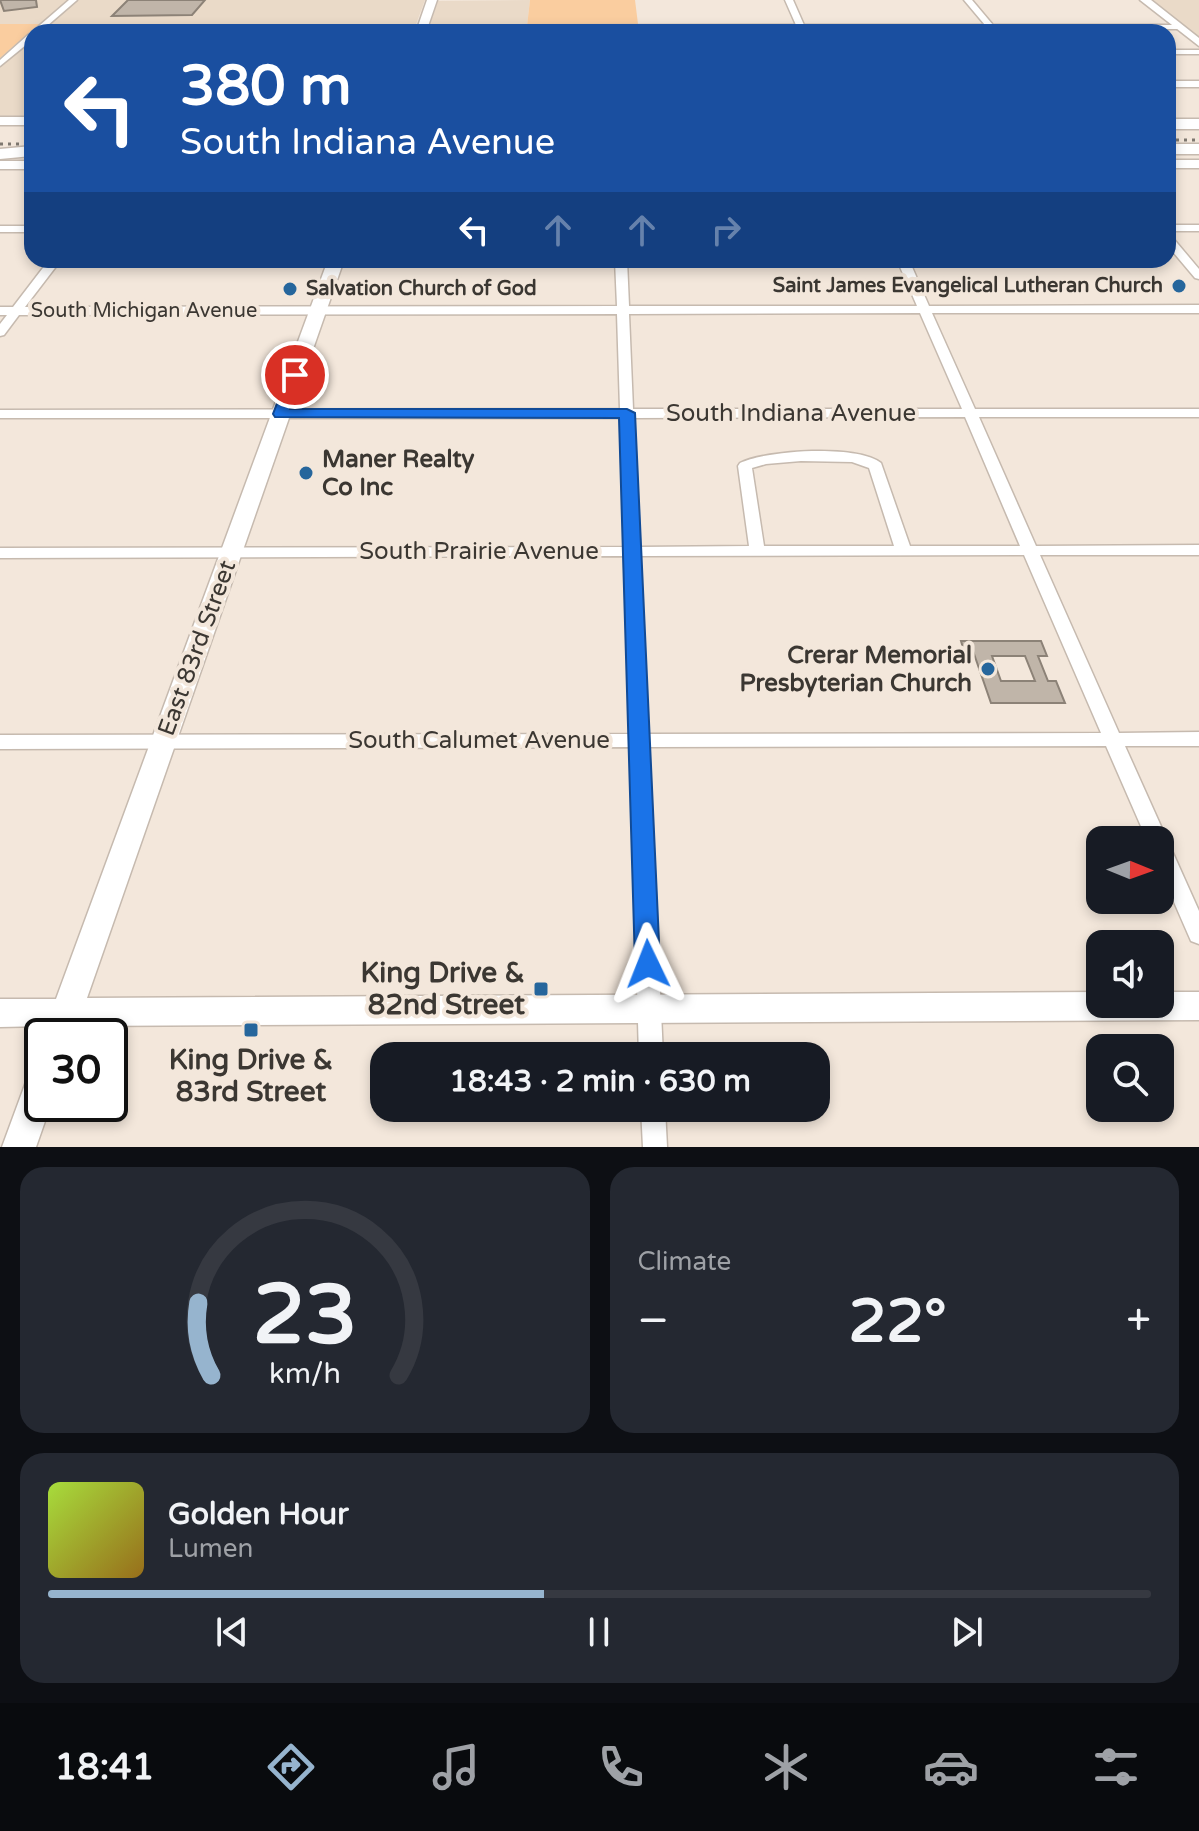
<!DOCTYPE html>
<html lang="en">
<head>
<meta charset="utf-8">
<style>
	:root { --surface:#171b24; --page:#242831; --text:#f1f3f6; --muted:#9ea1a6; --line:#363941; --accent:#96b4ce }
	body { margin:0; font-family:"Varela Round",sans-serif; background:var(--page); color:var(--text); height:100vh; display:flex; flex-direction:column; font-size:30px; white-space:nowrap }
	* { box-sizing:border-box; margin:0 }
	p { font-size:26px; color:var(--muted) }
	.icon { flex:none; width:44px; height:44px; fill:none; stroke:currentColor; stroke-width:2; stroke-linecap:round; stroke-linejoin:round }
	.map { position:relative; height:1147px; overflow:hidden }
	.panel { display:flex; flex-direction:column; gap:20px; padding:20px; background:#0d0f14; flex:1 }
	.panel>* { flex:none }
	.top-card { position:absolute; left:24px; top:24px; width:1152px; height:244px; border-radius:24px; box-shadow:0 4px 12px #0003; background:#1a4fa0; color:#fff; overflow:hidden }
	.needle { width:52px; rotate:91deg }
	.fabs { position:absolute; left:1086px; top:826px; display:grid; gap:16px }
	.fabs a { display:grid; place-items:center; width:88px; height:88px; border-radius:16px; background:var(--surface); box-shadow:0 4px 12px #0003; font-size:40px }
	.speed { position:absolute; left:24px; top:1018px; display:flex; gap:16px; font-size:40px; font-weight:700; text-align:center }
	.speed>* { display:grid; place-content:center; width:104px; height:104px; border-radius:50%; background:var(--surface); box-shadow:0 4px 12px #0003; line-height:1 }
	.speed .limit { border:4px solid #111; border-radius:12px; background:#fff; color:#111 }
	.pin { position:absolute; display:grid; place-items:center; width:68px; height:68px; color:#fff; margin:-34px; border:4px solid #fff; border-radius:50%; box-shadow:0 2px 8px #0007 }
	.me { position:absolute; width:88px; margin:-44px; rotate:358deg; stroke-linejoin:round; filter:drop-shadow(0 0 6px #0008) }
	.turn { display:flex; align-items:center; gap:28px; height:168px; padding:0 24px; font-size:36px }
	.turn .icon { width:104px; height:104px; stroke-width:2.5 }
	.turn b { display:block; font-size:56px; line-height:68px }
	.lanes { display:flex; align-items:center; height:76px; padding:0 24px; background:#0003; justify-content:center; gap:40px; direction:ltr }
	.lanes .off { opacity:.35 }
	.big { font-size:60px; font-weight:800; line-height:1.1 }
	.panel .widget { flex:1; display:flex; flex-direction:column; justify-content:center; gap:12px; min-width:0; padding:0 28px; border-radius:24px; background:var(--page) }
	.panel .dial { align-items:center; gap:0 }
	.dial svg { height:208px; overflow:visible; fill:none; stroke:var(--line); stroke-width:7; stroke-linecap:round; text-anchor:middle }
	.dial text { fill:var(--text); stroke:none }
	.song { display:flex; align-items:center; gap:24px }
	.cover { width:96px; height:96px; border-radius:12px; background:linear-gradient(135deg,hsl(80 70% 55%),hsl(40 70% 35%)) }
	.played { height:8px; border-radius:4px; background:linear-gradient(90deg,var(--accent) 45%,var(--line) 45%) }
	.keys { display:flex; justify-content:space-around; direction:ltr }
	.heat { display:flex; justify-content:space-between; align-items:center; font-size:44px; direction:ltr }
	.panel .tiles { flex:1; display:grid; gap:20px; grid-template-columns:1fr 1fr }
	.widget:last-child { grid-column:span 2 }
	.trip { position:absolute; left:370px; top:1042px; width:460px; height:80px; border-radius:24px; background:var(--surface); box-shadow:0 4px 12px #0003; font-weight:800; line-height:80px; text-align:center }
	.tabs { display:flex; height:128px; justify-content:space-around; align-items:center; background:#090b0e; color:var(--muted) }
	.tabs .icon { width:56px; height:56px }
	.tabs .active { color:var(--accent) }
	.tabs b { font-size:36px; color:var(--text) }
	.map>svg:first-child { display:block }
	.built { fill:#eadac8 }
	.green { fill:#facd9f }
	.building { fill:#c0b5a9; stroke:#8c8277; stroke-width:2; fill-rule:evenodd }
	.lines { fill:none; stroke-linecap:round; stroke-linejoin:round }
	.street-casing { stroke:#c6baaf; stroke-width:3 }
	.secondary-casing { stroke:#c6baaf; stroke-width:3 }
	.highway-casing { stroke:#c6baaf; stroke-width:3 }
	.street { fill:#fff; fill-rule:evenodd }
	.secondary { fill:#fff; fill-rule:evenodd }
	.highway { fill:#fff; fill-rule:evenodd }
	.rail { stroke:#7e7870; stroke-width:3; stroke-dasharray:3 5; stroke-linecap:butt }
	.route { fill:#1a73e8; stroke:#114b97; stroke-width:2 }
	.poi-dot { fill:#26669c; stroke:#f3e7db; stroke-width:3 }
	.labels { text-anchor:middle; dominant-baseline:central; stroke-width:8; stroke-linejoin:round; paint-order:stroke }
	.far-poi-label { font-size:20px; font-weight:bold; fill:#3b3732; stroke:#f3e7db; text-anchor:end }
	.far-street-label { font-size:20px; fill:#3b3732; stroke:#f3e7db }
	.street-label { font-size:24px; fill:#3b3732; stroke:#f3e7db }
	.poi-label { font-size:24px; font-weight:bold; fill:#3b3732; stroke:#f3e7db; text-anchor:start }
	.near-poi-label { font-size:28px; font-weight:bold; fill:#3b3732; stroke:#f3e7db; text-anchor:end }
</style>
</head>
<body>
<div class="map">
<svg width="1199" height="1147" viewBox="0 0 1199 1147">
	<rect width="100%" height="100%" fill="#f3e7db"/>
	<!-- built -->
	<path class="built" d="M 0,0 L 425,0 L 415,27 L 234,27 L 230,32 L 32,32 L 32,118 L 0,118 L 0,58 L 38,25 L 0,24 Z
		M 530,0 L 527,26 L 429,27 L 438,1 Z
		M 1152,0 L 1199,0 L 1199,37 L 1176,19 Z"/>
	<!-- green -->
	<path class="green" d="M 530,0 L 635,0 L 638,24 L 791,26 L 527,26 Z
		M 0,24 L 39,24 L 0,58 Z"/>
	<!-- building -->
	<path class="building" d="M 0,0 L 36,0 L 37,7 L 4,11 Z
		M 128,0 L 205,0 L 192,15 L 112,16 Z
		M 961,641 L 1041,641 L 1047,656 L 1038,656 L 1048,681 L 1056,681 L 1065,703 L 991,703 L 973,651 L 964,651 ZM 992,656 L 1025,656 L 1035,681 L 1001,681 Z"/>
	<g class="lines">
		<!-- street casing -->
		<g class="street-casing">
			<path id="street" d="M 69,0 L 77,0 L 40,32 L 32,32 Z
				M 785,0 L 793,0 L 804,25 L 985,25 L 964,0 L 972,0 L 993,25 L 1179,25 L 1183,27 L 1179,29 L 997,29 L 997,32 L 989,29 L 224,32 L 232,26 L 796,25 Z
				M 29,34 L 32,34 L 32,40 L 0,66 L 0,60 Z
				M 1168,50 L 1199,50 L 1199,54 L 1168,54 Z
				M 1168,81 L 1199,81 L 1199,87 L 1168,87 Z
				M 1168,225 L 1199,225 L 1199,231 L 1168,231 Z
				M 0,226 L 32,226 L 32,232 L 0,232 Z
				M 1168,236 L 1172,237 L 1199,269 L 1199,279 L 1195,278 L 1168,246 Z
				M 49,260 L 61,260 L 25,307 L 617,306 L 615,260 L 627,260 L 629,306 L 917,306 L 897,260 L 909,260 L 929,306 L 1199,305 L 1199,313 L 932,313 L 975,409 L 1199,409 L 1199,417 L 979,417 L 1036,546 L 1199,545 L 1199,555 L 1040,555 L 1119,733 L 1199,732 L 1199,746 L 1125,746 L 1199,911 L 1199,944 L 1191,941 L 1160,870 L 1160,840 L 1147,840 L 1106,746 L 649,747 L 663,1056 L 639,1056 L 630,747 L 0,749 L 0,735 L 630,734 L 624,556 L 0,558 L 0,548 L 624,547 L 620,418 L 0,418 L 0,410 L 620,409 L 617,314 L 19,315 L 4,335 L 0,336 L 0,324 L 7,315 L 0,315 L 0,307 L 13,307 ZM 920,313 L 962,409 L 633,409 L 629,314 ZM 965,417 L 1020,546 L 910,546 L 881,463 C 858,444 766,450 740,463 L 738,466 L 749,546 L 640,547 L 634,418 ZM 801,461 L 852,462 L 869,468 L 894,546 L 764,546 L 752,468 L 766,464 ZM 1024,555 L 1101,733 L 648,734 L 640,556 Z
				M 641,1108 L 665,1108 L 667,1147 L 643,1147 Z"/>
		</g>
		<!-- secondary casing -->
		<g class="secondary-casing">
			<path id="secondary" d="M 427,0 L 437,0 L 426,32 L 416,32 Z
				M 1140,0 L 1151,0 L 1199,38 L 1199,46 Z
				M 0,117 L 32,117 L 32,125 L 0,125 Z
				M 1168,160 L 1199,160 L 1199,168 L 1168,168 Z
				M 0,161 L 32,161 L 32,169 L 0,169 Z
				M 328,260 L 344,260 L 87,998 L 1100,992 L 1100,1004 L 1160,1004 L 1160,992 L 1199,992 L 1199,1020 L 77,1026 L 74,1036 L 42,1036 L 46,1026 L 0,1027 L 0,999 L 56,999 Z
				M 42,1067 L 42,1104 L 51,1104 L 36,1147 L 2,1147 L 30,1071 Z"/>
		</g>
		<!-- highway casing -->
		<g class="highway-casing">
			<path id="highway" d="M 1168,119 L 1199,119 L 1199,129 L 1168,129 Z
				M 1168,144 L 1199,144 L 1199,154 L 1168,154 Z
				M 32,146 L 32,156 L 0,159 L 0,149 Z"/>
		</g>
		<!-- street -->
		<use href="#street" class="street"/>
		<!-- secondary -->
		<use href="#secondary" class="secondary"/>
		<!-- highway -->
		<use href="#highway" class="highway"/>
		<!-- rail -->
		<path class="rail" d="M 1168,140 L 1199,140
			M 0,144 L 32,144"/>
	</g>
	<!-- route -->
	<path class="route" d="M 295,370 L 302,375 L 290,409 L 627,409 L 635,413 L 660,964 L 657,972 L 648,975 L 639,972 L 635,964 L 619,418 L 275,417 L 273,414 L 288,375 Z"/>
	<!-- markers -->
	<g class="poi-dot">
		<circle cx="1179" cy="286" r="8"/>
		<circle cx="290" cy="289" r="8"/>
		<circle cx="306" cy="473" r="8"/>
		<circle cx="988" cy="669" r="8"/>
		<rect x="533" y="981" width="16" height="16" rx="4"/>
		<rect x="243" y="1022" width="16" height="16" rx="4"/>
	</g>
	<g class="labels">
		<!-- far-poi labels -->
		<g class="far-poi-label">
			<text x="1163" y="286">Saint James Evangelical Lutheran Church</text>
			<text x="306" y="289" text-anchor="start">Salvation Church of God</text>
		</g>
		<!-- far-street labels -->
		<g class="far-street-label">
			<text x="144" y="311">South Michigan Avenue</text>
		</g>
		<!-- street labels -->
		<g class="street-label">
			<text x="791" y="413">South Indiana Avenue</text>
			<text x="479" y="551">South Prairie Avenue</text>
			<text transform="translate(197 648) rotate(-70)">East 83rd Street</text>
			<text x="479" y="740">South Calumet Avenue</text>
		</g>
		<!-- poi labels -->
		<g class="poi-label">
			<text x="322" y="459">Maner Realty<tspan x="322" dy="28">Co Inc</tspan></text>
			<text x="972" y="655" text-anchor="end">Crerar Memorial<tspan x="972" dy="28">Presbyterian Church</tspan></text>
		</g>
		<!-- near-poi labels -->
		<g class="near-poi-label">
			<text x="525" y="973">King Drive &amp;<tspan x="525" dy="32">82nd Street</tspan></text>
			<text x="251" y="1060" text-anchor="middle">King Drive &amp;<tspan x="251" dy="32">83rd Street</tspan></text>
		</g>
	</g>
</svg>
<div class="fabs">
<a><svg class="needle" viewBox="-14 -14 28 28"><path d="M0-13l5 13h-10z" fill="#e53935"/><path d="M0 13l5-13h-10z" fill="#9ea1a6"/></svg></a>
<a><svg class="icon" aria-label="sound" viewBox="0 0 24 24"><path d="M4 9h4l5-4v14l-5-4H4zM17 9q2 3 0 6"/></svg></a>
<a><svg class="icon" aria-label="search" viewBox="0 0 24 24"><circle cx="10" cy="10" r="6"/><path d="M15 15l6 6"/></svg></a>
</div>
<div class="speed"><div class="limit">30</div></div>
<div class="pin" style="left:295px;top:375px;background:#d93025"><svg class="icon" aria-label="arrive" viewBox="0 0 24 24"><path d="M6 21V4h12l-3 4 3 4H6"/></svg></div>
<svg class="me" style="left:648px;top:964px" viewBox="-20 -20 40 40"><path d="M0-17L14 15 0 8-14 15z" fill="#1a73e8" stroke="#fff" stroke-width="4"/></svg>
<div class="trip">18:43 · 2 min · 630 m</div>
<div class="top-card">
<div class="turn"><svg class="icon" aria-label="left" viewBox="0 0 24 24"><path d="M17 20v-9H6M10 6l-5 5 5 5"/></svg><div><b>380 m</b>South Indiana Avenue</div></div>
<div class="lanes"><svg class="icon" aria-label="left" viewBox="0 0 24 24"><path d="M17 20v-9H6M10 6l-5 5 5 5"/></svg><svg class="icon off" aria-label="ahead" viewBox="0 0 24 24"><path d="M12 20V5M6 11l6-6 6 6"/></svg><svg class="icon off" aria-label="ahead" viewBox="0 0 24 24"><path d="M12 20V5M6 11l6-6 6 6"/></svg><svg class="icon off" aria-label="right" viewBox="0 0 24 24"><path d="M7 20v-9h11M14 6l5 5-5 5"/></svg></div>
</div>
</div>
<section class="panel">
<div class="tiles">
<div class="widget dial"><svg viewBox="0 0 100 80">
<path d="M14 69A42 42 0 1 1 86 69"/>
<path d="M14 69A42 42 0 0 1 9 41" stroke="#96b4ce"/>
<text x="50" y="56" font-size="32" font-weight="700">23</text>
<text x="50" y="72" font-size="11">km/h</text>
</svg></div>
<div class="widget"><p>Climate</p>
<div class="heat"><a>−</a><b class="big">22°</b><a>+</a></div>
</div>
<div class="widget">
<div class="song"><i class="cover"></i><div><b>Golden Hour</b><p>Lumen</p></div></div>
<div class="played"></div>
<div class="keys"><svg class="icon" aria-label="previous" viewBox="0 0 24 24"><path d="M18 5L8 12l10 7zM5 5v14"/></svg><svg class="icon" aria-label="pause" viewBox="0 0 24 24"><path d="M8 5v14M16 5v14"/></svg><svg class="icon" aria-label="next" viewBox="0 0 24 24"><path d="M6 5l10 7-10 7zM19 5v14"/></svg></div>
</div>
</div>
</section>
<nav class="tabs">
<b>18:41</b>
<svg class="icon active" aria-label="directions" viewBox="0 0 24 24"><path d="M12 3l9 9-9 9-9-9zM9 14v-3h6M13 9l2 2-2 2"/></svg>
<svg class="icon" aria-label="music" viewBox="0 0 24 24"><path d="M9 18V5l10-2v13"/><circle cx="6" cy="18" r="3"/><circle cx="16" cy="16" r="3"/></svg>
<svg class="icon" aria-label="phone" viewBox="0 0 24 24"><path d="M5 4h4l2 5-3 2q2 4 5 5l2-3 5 2v4C11 20 4 13 5 4z"/></svg>
<svg class="icon" aria-label="climate" viewBox="0 0 24 24"><path d="M12 3v18M4 7l16 10M4 17L20 7"/></svg>
<svg class="icon" aria-label="car" viewBox="0 0 24 24"><path d="M5 17H2v-5l4-1 3-4h7l3 4 3 1v5h-3M9 17h6M6 11h13"/><circle cx="7" cy="17" r="2"/><circle cx="17" cy="17" r="2"/></svg>
<svg class="icon" aria-label="filters" viewBox="0 0 24 24"><path d="M4 7h16M4 17h16"/><circle cx="9" cy="7" r="2"/><circle cx="15" cy="17" r="2"/></svg>
</nav>
</body>
</html>
